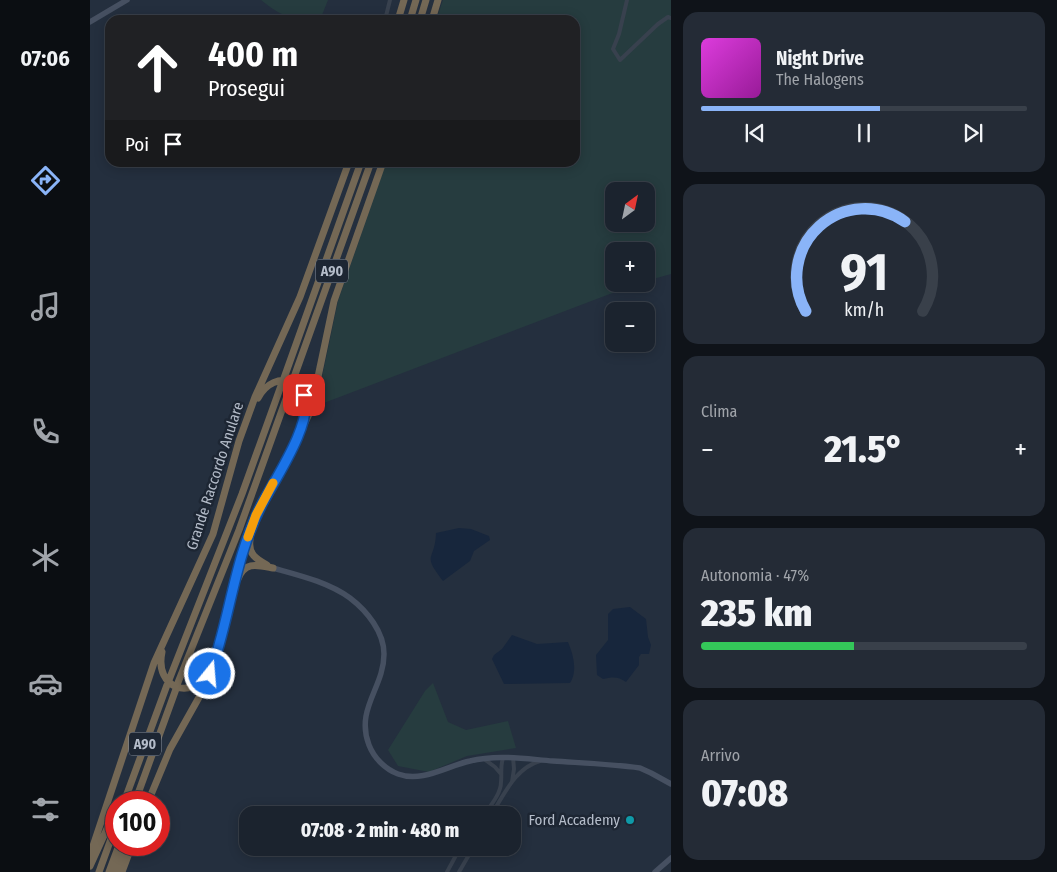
<!DOCTYPE html>
<html lang="it">
<head>
<meta charset="utf-8">
<style>
	:root { --surface:#1b232e; --page:#242b36; --text:#f1f3f6; --muted:#a0a4aa; --line:#39404a; --accent:#8ab4f8 }
	body { margin:0; font-family:"Fira Sans Condensed",sans-serif; background:var(--page); color:var(--text); height:100vh; display:flex; flex-direction:column; font-size:19px; white-space:nowrap }
	* { box-sizing:border-box; margin:0 }
	p { font-size:16px; color:var(--muted) }
	.icon { flex:none; width:28px; height:28px; fill:none; stroke:currentColor; stroke-width:2; stroke-linecap:round; stroke-linejoin:round }
	.map { position:relative; flex:1; overflow:hidden }
	.panel { display:flex; flex-direction:column; gap:12px; padding:12px; background:#0f1319; width:386px }
	.panel>* { flex:none }
	.top-card { position:absolute; left:15px; top:15px; width:475px; height:152px; border-radius:15px; box-shadow:0 2px 12px #0003,0 0 0 1px var(--line); background:#202124; color:#fff; overflow:hidden }
	.needle { width:32px; rotate:33deg }
	.buttons { position:absolute; left:515px; top:182px; display:grid; gap:10px }
	.buttons a { display:grid; place-items:center; width:50px; height:50px; border-radius:10px; background:var(--surface); box-shadow:0 2px 12px #0003,0 0 0 1px var(--line); font-size:25px }
	.speed { position:absolute; left:15px; top:791px; display:flex; gap:10px; font-size:25px; font-weight:700; text-align:center }
	.speed>* { display:grid; place-content:center; width:65px; height:65px; border-radius:50%; background:var(--surface); box-shadow:0 2px 12px #0003,0 0 0 1px var(--line); line-height:1 }
	.speed .limit { border:8px solid #d22; background:#fff; color:#111 }
	.pin { position:absolute; display:grid; place-items:center; width:42px; height:42px; color:#fff; margin:-21px; border-radius:10px; box-shadow:0 2px 8px #0006 }
	.me { position:absolute; width:55px; margin:-28px; rotate:17deg; stroke-linejoin:round; filter:drop-shadow(0 0 4px #0008) }
	.turn { display:flex; align-items:center; gap:18px; height:105px; padding:0 20px; font-size:22px }
	.turn .icon { width:65px; height:65px; stroke-width:2.5 }
	.turn b { display:block; font-size:35px; line-height:42px }
	.then { display:flex; align-items:center; height:48px; padding:0 20px; background:#0003; gap:10px; font-size:19px }
	.big { font-size:38px; font-weight:800; line-height:1.1 }
	.panel .widget { flex:1; display:flex; flex-direction:column; justify-content:center; gap:8px; min-width:0; padding:0 18px; border-radius:15px; background:var(--page) }
	.panel .dial { align-items:center; gap:0 }
	.dial svg { height:130px; overflow:visible; fill:none; stroke:var(--line); stroke-width:7; stroke-linecap:round; text-anchor:middle }
	.dial text { fill:var(--text); stroke:none }
	.song { display:flex; align-items:center; gap:15px }
	.cover { width:60px; height:60px; border-radius:8px; background:linear-gradient(135deg,hsl(300 70% 55%),hsl(300 70% 35%)) }
	.played { height:5px; border-radius:2px; background:linear-gradient(90deg,var(--accent) 55%,var(--line) 55%) }
	.keys { display:flex; justify-content:space-around; direction:ltr }
	.heat { display:flex; justify-content:space-between; align-items:center; font-size:28px; direction:ltr }
	.charge { height:8px; border-radius:4px; background:linear-gradient(90deg,#34c759 47%,var(--line) 0) }
	.trip { position:absolute; left:149px; top:806px; width:282px; height:50px; border-radius:15px; background:var(--surface); box-shadow:0 2px 12px #0003,0 0 0 1px var(--line); font-weight:800; line-height:50px; text-align:center }
	main { display:flex; flex:1; min-height:0 }
	.tab-bar { display:flex; flex-direction:column; width:90px; justify-content:space-around; align-items:center; background:#0b0e12; color:var(--muted) }
	.tab-bar .icon { width:35px; height:35px }
	.tab-bar .selected { color:var(--accent) }
	.tab-bar b { font-size:22px; color:var(--text) }
	.map>svg:first-child { display:block }
	.green { fill:#263c3f; fill-rule:evenodd }
	.water { fill:#17263c }
	.lines { fill:none; stroke-linecap:round; stroke-linejoin:round }
	.street { stroke:#38414e; stroke-width:4 }
	.secondary { stroke:#465061; stroke-width:5.5 }
	.highway { stroke:#746855; stroke-width:7 }
	.route-casing { stroke:#114b97; stroke-width:12 }
	.route { stroke:#1a73e8; stroke-width:9 }
	.slow { stroke:#f59e0b; stroke-width:9 }
	.culture-dot { fill:#0f9aa8; stroke:#1d2633; stroke-width:2 }
	.labels { text-anchor:middle; dominant-baseline:central; stroke-width:5; stroke-linejoin:round; paint-order:stroke }
	.shield { fill:#1d2633; stroke:#878f9c; stroke-width:1 }
	.shield-label { font-size:14px; font-weight:bold; fill:#b4bcc9 }
	.street-label { font-size:15px; fill:#b4bcc9; stroke:#1d2633 }
	.poi-label { font-size:15px; fill:#b4bcc9; stroke:#1d2633; text-anchor:end }
</style>
</head>
<body>
<main>
<nav class="tab-bar">
<b>07:06</b>
<svg class="icon selected" aria-label="directions" viewBox="0 0 24 24"><path d="M12 3l9 9-9 9-9-9zM9 14v-3h6M13 9l2 2-2 2"/></svg>
<svg class="icon" aria-label="music" viewBox="0 0 24 24"><path d="M9 18V5l10-2v13"/><circle cx="6" cy="18" r="3"/><circle cx="16" cy="16" r="3"/></svg>
<svg class="icon" aria-label="phone" viewBox="0 0 24 24"><path d="M5 4h4l2 5-3 2q2 4 5 5l2-3 5 2v4C11 20 4 13 5 4z"/></svg>
<svg class="icon" aria-label="climate" viewBox="0 0 24 24"><path d="M12 3v18M4 7l16 10M4 17L20 7"/></svg>
<svg class="icon" aria-label="car" viewBox="0 0 24 24"><path d="M5 17H2v-5l4-1 3-4h7l3 4 3 1v5h-3M9 17h6M6 11h13"/><circle cx="7" cy="17" r="2"/><circle cx="17" cy="17" r="2"/></svg>
<svg class="icon" aria-label="filters" viewBox="0 0 24 24"><path d="M4 7h16M4 17h16"/><circle cx="9" cy="7" r="2"/><circle cx="15" cy="17" r="2"/></svg>
</nav>
<div class="map">
<svg width="581" height="872" viewBox="0 0 581 872">
	<rect width="100%" height="100%" fill="#242f3e"/>
	<!-- green -->
	<path class="green" d="M 171,0 L 238,0 L 230,20 C 202,20 192,17 171,0 Z
		M 353,0 L 581,0 L 581,274 L 556,281 L 556,251 L 524,251 L 524,284 L 546,284 L 226,406 L 248,301 L 296,163 L 485,162 L 485,20 L 346,20 ZM 524,191 L 556,191 L 556,224 L 524,224 Z
		M 343,683 L 358,722 L 376,730 L 418,721 L 426,748 L 377,756 L 339,772 L 308,766 L 298,750 L 335,691 Z"/>
	<!-- water -->
	<path class="water" d="M 369,528 L 381,529 L 399,536 L 400,540 L 384,551 L 380,561 L 353,581 C 331,553 345,562 346,533 Z
		M 540,607 L 556,619 L 558,637 L 561,645 L 559,654 L 551,654 L 549,657 L 549,665 L 536,682 C 528,676 522,677 513,679 L 507,675 L 506,655 L 518,640 L 518,614 L 523,609 Z
		M 422,635 L 447,644 L 478,642 C 483,654 488,671 480,683 L 414,684 L 402,659 L 404,655 L 412,649 Z"/>
	<g class="lines">
		<!-- street -->
		<path class="street" d="M 537,0 L 529,34 L 523,49 L 530,60 L 568,24 L 578,17 L 581,18
			M 295,20 L 300,0
			M 394,759 L 405,767 L 411,774
			M 422,782 L 424,769 L 423,757
			M 394,815 C 400,806 411,794 411,782 C 412,773 410,767 413,758
			M 401,815 C 414,795 425,768 450,761
			M 357,872 L 370,848
			M 369,872 L 383,848"/>
		<!-- secondary -->
		<path class="secondary" d="M 0,22 L 37,0
			M 183,568 C 208,575 238,582 260,598 C 277,611 294,632 294,654 C 294,688 265,709 279,745 C 284,758 295,769 308,774 C 332,783 357,766 380,761 C 407,754 436,759 463,761 C 492,763 521,764 550,768 L 561,773 L 581,784
			M 565,872 L 581,858"/>
		<!-- highway -->
		<path class="highway" d="M 308,20 L 314,0
			M 320,20 L 326,0
			M 330,20 L 336,0
			M 342,20 L 348,0
			M 194,378 L 271,162
			M 203,380 L 281,162
			M 168,398 C 185,367 222,380 215,416
			M 160,540 C 158,554 166,559 177,565
			M 148,579 C 155,561 167,565 183,568
			M 72,652 C 64,689 103,701 117,672
			M 79,680 L 152,494 L 192,383
			M 87,685 L 149,530 L 201,385
			M 34,802 L 77,685
			M 45,802 L 86,689
			M 58,802 L 80,749 L 112,692 L 120,674 L 138,612 L 147,569 L 167,515 L 206,441 L 221,410 L 244,301 L 293,162
			M 0,855 L 64,663 L 123,534 L 149,441 L 165,397 L 210,297 L 259,162
			M 0,866 L 26,809
			M 9,872 L 26,825
			M 19,872 L 29,845
			M 25,872 L 33,849
			M 32,872 L 42,845"/>
	</g>
	<g class="lines">
		<!-- route casing -->
		<g class="route-casing">
			<path id="route" d="M 120,674 C 140,619 144,559 171,506 C 184,480 224,423 214,395"/>
		</g>
		<!-- route -->
		<use href="#route" class="route"/>
		<!-- slow -->
		<path class="slow" d="M 158,537 L 166,515 L 183,483"/>
	</g>
	<!-- markers -->
	<circle class="culture-dot" cx="540" cy="820" r="5"/>
	<g class="labels">
		<!-- shield labels -->
		<g class="shield">
			<rect x="226" y="259.5" width="32" height="23" rx="4"/>
			<rect x="39" y="732.5" width="32" height="23" rx="4"/>
		</g>
		<g class="shield-label">
			<text x="242" y="271">A90</text>
			<text x="55" y="744">A90</text>
		</g>
		<!-- street labels -->
		<g class="street-label">
			<text transform="translate(125 476) rotate(-72)">Grande Raccordo Anulare</text>
		</g>
		<!-- poi labels -->
		<g class="poi-label">
			<text x="530" y="820">Ford Accademy</text>
		</g>
	</g>
</svg>
<div class="buttons">
<a><svg class="needle" viewBox="-14 -14 28 28"><path d="M0-13l5 13h-10z" fill="#e53935"/><path d="M0 13l5-13h-10z" fill="#a0a4aa"/></svg></a>
<a>+</a>
<a>−</a>
</div>
<div class="speed"><div class="limit">100</div></div>
<div class="pin" style="left:214px;top:395px;background:#d93025"><svg class="icon" aria-label="arrive" viewBox="0 0 24 24"><path d="M6 21V4h12l-3 4 3 4H6"/></svg></div>
<svg class="me" style="left:120px;top:674px" viewBox="-20 -20 40 40"><circle r="17" fill="#1a73e8" stroke="#fff" stroke-width="3"/><path d="M0-11L8 9 0 5-8 9z" fill="#fff"/></svg>
<div class="trip">07:08 · 2 min · 480 m</div>
<div class="top-card">
<div class="turn"><svg class="icon" aria-label="ahead" viewBox="0 0 24 24"><path d="M12 20V5M6 11l6-6 6 6"/></svg><div><b>400 m</b>Prosegui</div></div>
<div class="then">Poi<svg class="icon" aria-label="arrive" viewBox="0 0 24 24"><path d="M6 21V4h12l-3 4 3 4H6"/></svg></div>
</div>
</div>
<section class="panel">
<div class="widget">
<div class="song"><i class="cover"></i><div><b>Night Drive</b><p>The Halogens</p></div></div>
<div class="played"></div>
<div class="keys"><svg class="icon" aria-label="previous" viewBox="0 0 24 24"><path d="M18 5L8 12l10 7zM5 5v14"/></svg><svg class="icon" aria-label="pause" viewBox="0 0 24 24"><path d="M8 5v14M16 5v14"/></svg><svg class="icon" aria-label="next" viewBox="0 0 24 24"><path d="M6 5l10 7-10 7zM19 5v14"/></svg></div>
</div>
<div class="widget dial"><svg viewBox="0 0 100 80">
<path d="M14 69A42 42 0 1 1 86 69"/>
<path d="M14 69A42 42 0 0 1 75 14" stroke="#8ab4f8"/>
<text x="50" y="56" font-size="32" font-weight="700">91</text>
<text x="50" y="72" font-size="11">km/h</text>
</svg></div>
<div class="widget"><p>Clima</p>
<div class="heat"><a>−</a><b class="big">21.5°</b><a>+</a></div>
</div>
<div class="widget"><p>Autonomia · 47%</p><b class="big">235 km</b><div class="charge"></div></div>
<div class="widget"><p>Arrivo</p><b class="big">07:08</b></div>
</section>
</main>
</body>
</html>
